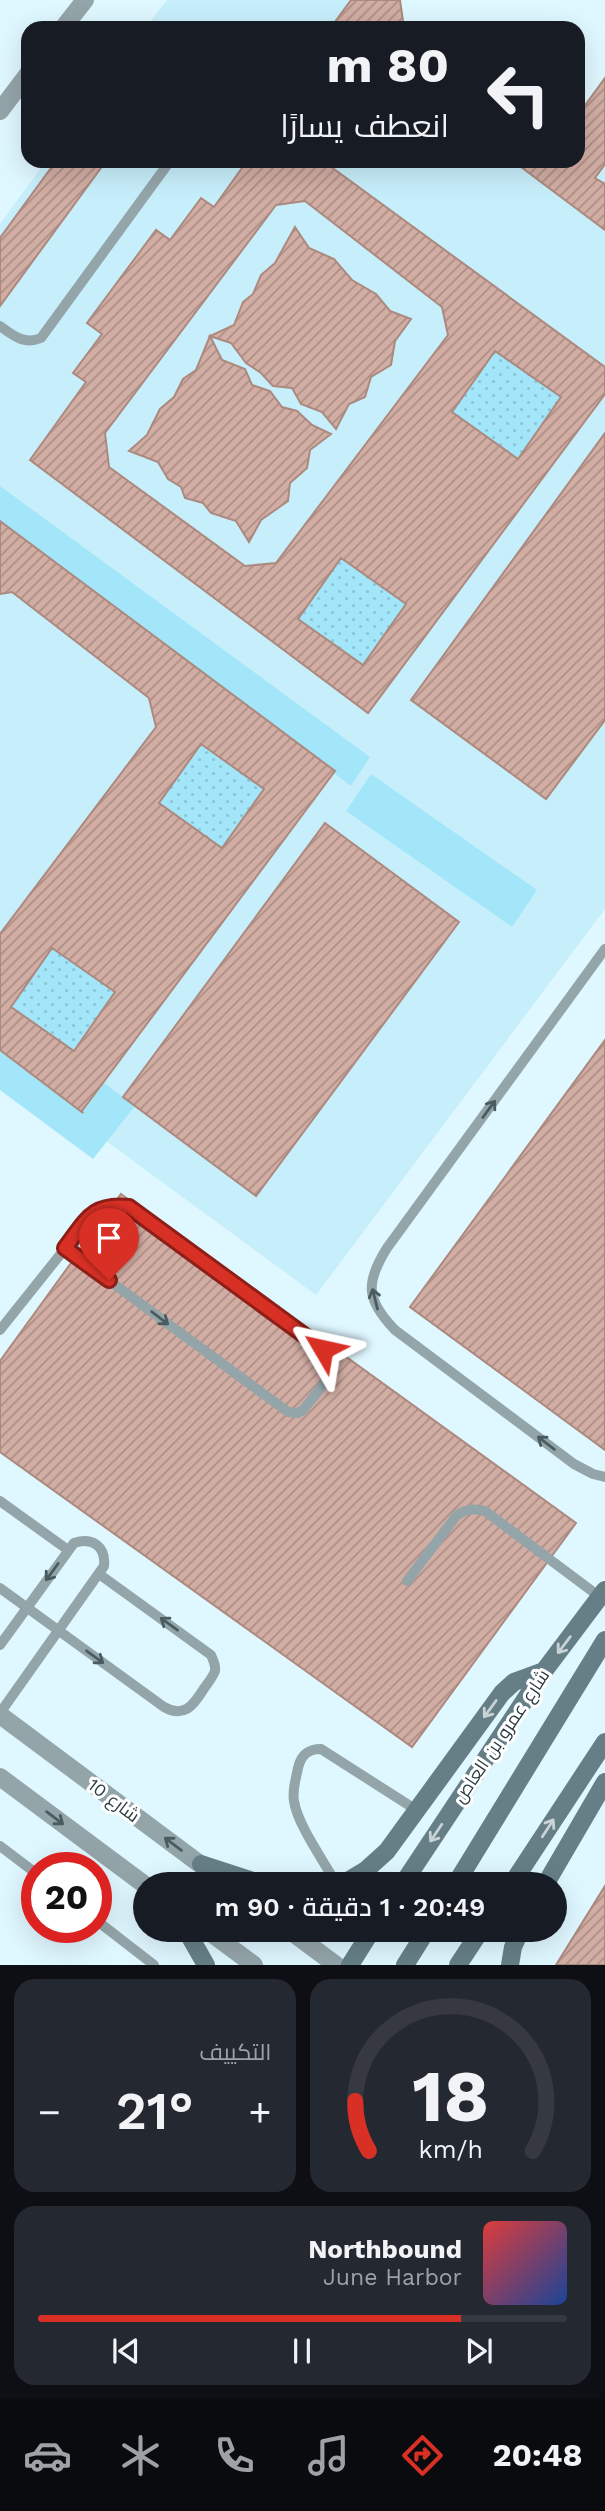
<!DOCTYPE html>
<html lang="ar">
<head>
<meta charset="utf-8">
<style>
	:root { --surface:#171b24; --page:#242831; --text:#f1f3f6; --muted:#9ea1a6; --line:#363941; --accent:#d93025 }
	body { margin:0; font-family:"Work Sans",Cairo,sans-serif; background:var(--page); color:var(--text); direction:rtl; height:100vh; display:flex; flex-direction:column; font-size:26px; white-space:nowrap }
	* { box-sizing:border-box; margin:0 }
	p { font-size:23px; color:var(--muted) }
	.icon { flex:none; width:38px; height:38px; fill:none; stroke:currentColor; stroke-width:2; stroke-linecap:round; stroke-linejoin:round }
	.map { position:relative; height:1965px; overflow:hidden; direction:ltr }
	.sheet { display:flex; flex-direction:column; gap:14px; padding:14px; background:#0d0f14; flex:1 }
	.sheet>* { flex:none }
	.banner { position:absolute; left:21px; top:21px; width:564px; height:147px; border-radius:21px; box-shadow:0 7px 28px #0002; direction:rtl; background:#171b24; color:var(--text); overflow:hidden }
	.speed { position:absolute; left:21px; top:1852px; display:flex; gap:14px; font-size:35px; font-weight:700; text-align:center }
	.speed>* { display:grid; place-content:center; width:91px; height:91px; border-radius:50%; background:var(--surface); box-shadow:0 7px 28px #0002; line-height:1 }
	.speed .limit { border:10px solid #d22; background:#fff; color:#111 }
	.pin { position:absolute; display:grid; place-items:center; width:60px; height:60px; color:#fff; margin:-72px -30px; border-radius:50% 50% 50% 0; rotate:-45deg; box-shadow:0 0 7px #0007 }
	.pin .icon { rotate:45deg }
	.me { position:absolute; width:77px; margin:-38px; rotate:306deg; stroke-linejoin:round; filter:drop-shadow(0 0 5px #0008) }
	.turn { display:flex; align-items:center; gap:24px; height:147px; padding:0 21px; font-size:32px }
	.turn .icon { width:91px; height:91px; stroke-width:2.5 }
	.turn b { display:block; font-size:49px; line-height:60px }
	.big { font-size:52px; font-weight:600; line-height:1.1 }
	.sheet .widget { flex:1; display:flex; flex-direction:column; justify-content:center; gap:10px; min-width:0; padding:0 24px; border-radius:21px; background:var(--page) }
	.sheet .dial { align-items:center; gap:0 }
	.dial svg { height:182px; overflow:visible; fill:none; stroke:var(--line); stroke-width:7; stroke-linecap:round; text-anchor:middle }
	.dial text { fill:var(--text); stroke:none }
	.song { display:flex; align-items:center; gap:21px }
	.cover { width:84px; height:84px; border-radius:10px; background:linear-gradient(135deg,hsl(0 70% 55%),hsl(220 70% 35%)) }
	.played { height:7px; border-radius:4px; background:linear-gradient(90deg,var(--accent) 80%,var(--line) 80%) }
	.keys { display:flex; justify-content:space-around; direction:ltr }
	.heat { display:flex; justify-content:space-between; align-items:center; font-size:38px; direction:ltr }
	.sheet .tiles { flex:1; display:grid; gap:14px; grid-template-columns:1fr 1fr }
	.widget:last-child { grid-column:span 2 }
	.trip { position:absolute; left:133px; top:1872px; width:434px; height:70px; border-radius:35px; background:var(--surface); box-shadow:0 7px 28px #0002; font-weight:600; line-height:70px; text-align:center; direction:rtl }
	.tabs { display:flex; height:112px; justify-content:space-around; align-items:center; background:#090b0e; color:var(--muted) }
	.tabs .icon { width:49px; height:49px }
	.tabs .on { color:var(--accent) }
	.tabs b { font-size:32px; color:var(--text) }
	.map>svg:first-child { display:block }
	.built { fill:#c7effb }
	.park { fill:#a3e6f9 }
	.garden { fill:url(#garden-dots) }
	.building { fill:url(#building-hatch); stroke:#ac897f; stroke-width:2; fill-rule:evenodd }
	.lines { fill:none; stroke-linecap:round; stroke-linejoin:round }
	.service { stroke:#94a5aa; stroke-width:10 }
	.minor { stroke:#94a5aa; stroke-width:18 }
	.secondary { stroke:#667f87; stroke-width:18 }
	.oneway { stroke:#4a5c60 }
	.oneway2 { stroke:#c9d2d5 }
	.route-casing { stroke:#8d1f18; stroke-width:18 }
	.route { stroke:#d93025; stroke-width:12 }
	.labels { text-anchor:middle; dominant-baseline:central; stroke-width:6; stroke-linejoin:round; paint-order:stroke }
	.street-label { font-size:18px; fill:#2b3c40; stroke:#fff }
</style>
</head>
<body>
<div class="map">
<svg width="605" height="1965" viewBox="0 0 605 1965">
	<defs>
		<pattern id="garden-dots" width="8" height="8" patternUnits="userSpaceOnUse" patternTransform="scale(1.75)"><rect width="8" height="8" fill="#a3e6f9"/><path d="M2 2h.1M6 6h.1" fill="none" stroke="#8cc6d6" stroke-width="1.8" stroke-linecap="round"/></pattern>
		<pattern id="building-hatch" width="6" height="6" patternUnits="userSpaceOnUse" patternTransform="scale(1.75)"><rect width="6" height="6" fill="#d2ada3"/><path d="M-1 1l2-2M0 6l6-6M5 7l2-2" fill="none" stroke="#ab8e86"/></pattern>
	</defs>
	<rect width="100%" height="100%" fill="#dff7ff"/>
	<!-- built -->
	<path class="built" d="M 167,0 L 400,0 L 404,28 L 145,28 Z
		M 605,78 L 605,909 L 316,1295 L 0,1063 L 0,224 L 46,161 L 578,161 L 578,115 Z"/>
	<!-- park -->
	<path class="park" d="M 0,486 L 370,757 L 351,786 L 0,521 Z
		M 371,774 L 537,890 L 512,927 L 346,811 Z
		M 0,1051 L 83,1112 L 104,1083 L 135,1106 L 93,1159 L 0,1090 Z"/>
	<!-- garden -->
	<path class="garden" d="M 495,351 L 561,397 L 518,459 L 452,412 Z
		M 341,558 L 406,604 L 363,665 L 298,619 Z
		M 201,744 L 264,789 L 222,848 L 159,803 Z
		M 52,948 L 115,992 L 74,1051 L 11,1007 Z"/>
	<!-- building -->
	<path class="building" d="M 351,0 L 400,0 L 404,28 L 335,28 L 332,26 Z
		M 605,78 L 605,164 L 595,178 L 605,184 L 605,230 L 513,161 L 578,161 L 578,115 Z
		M 56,161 L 106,161 L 0,306 L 0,238 Z
		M 247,161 L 323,161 L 605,367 L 605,394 L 368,713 L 30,460 L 86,382 L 73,373 L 102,334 L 87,323 L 156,230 L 170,240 L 201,198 L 214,207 ZM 305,201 L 442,307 L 448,335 L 276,563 L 245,566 L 109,467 L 105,433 L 276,205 ZM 495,351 L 561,397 L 518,459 L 452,412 ZM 341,558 L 406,604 L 363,665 L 298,619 Z
		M 295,227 L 309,248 L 334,259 L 352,280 L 376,294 L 390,311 L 411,319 L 395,341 L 391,365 L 371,377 L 365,397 L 349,404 L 336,429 L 322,412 L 301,404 L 292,388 L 273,386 L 261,373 L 246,363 L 231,343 L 210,336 L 234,325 L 243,302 L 253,294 L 261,275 L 275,263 Z
		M 210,336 L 222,360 L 245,369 L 252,385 L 270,391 L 282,407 L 297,411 L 312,425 L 331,434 L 310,450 L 307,468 L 290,483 L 288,501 L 261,520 L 249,542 L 236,521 L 211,513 L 203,503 L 185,498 L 181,487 L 168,479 L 158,462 L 129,451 L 147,435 L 160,409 L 174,397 L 183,379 L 196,370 Z
		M 605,433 L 605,720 L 546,799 L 411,700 Z
		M 0,521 L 335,771 L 82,1111 L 83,1113 L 0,1050 L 0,934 L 156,727 L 149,698 L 12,592 L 0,594 ZM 201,744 L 264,789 L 222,848 L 159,803 ZM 52,948 L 115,992 L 74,1051 L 11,1007 Z
		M 325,823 L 459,922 L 256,1196 L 123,1097 Z
		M 605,1040 L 605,1450 L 410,1307 Z
		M 121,1194 L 576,1523 L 412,1747 L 0,1452 L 0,1361 Z
		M 605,1886 L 605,1965 L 556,1965 Z"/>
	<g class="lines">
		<!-- service -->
		<path class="service" d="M 0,326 C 14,336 24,345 41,338 L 170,161
			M 605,949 L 387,1248 C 365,1283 366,1300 395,1330 L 574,1464 L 593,1474 L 605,1477
			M 0,1330 L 83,1226 C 98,1207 105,1205 129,1207 L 328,1352 C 340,1372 314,1395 303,1410 L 298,1413 L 288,1412 L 65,1248
			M 0,1501 L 68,1550
			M 407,1581 L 457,1515 C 467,1509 474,1508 485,1511 L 600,1597
			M 0,1588 L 164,1707 C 184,1718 193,1706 203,1690 C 207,1684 213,1677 215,1671 C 216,1665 213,1660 211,1655 L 99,1574
			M 0,1645 L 74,1543 C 92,1537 106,1546 104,1566 L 0,1713
			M 0,1846 L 37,1874
			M 337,1885 C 325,1863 297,1824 294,1801 C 292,1790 296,1779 298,1768 C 301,1755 308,1749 321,1749 L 418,1811
			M 96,1920 L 154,1965"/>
		<!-- minor -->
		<path class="minor" d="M 63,28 L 85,0
			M 0,111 L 28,74
			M 0,1715 L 228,1885
			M 0,1777 L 145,1885
			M 207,1930 L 254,1965
			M 289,1930 L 336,1965"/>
		<!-- secondary -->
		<path class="secondary" d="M 201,1864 L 265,1885
			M 341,1885 L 366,1870 L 387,1851 L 502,1693 L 514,1682 L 544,1671
			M 402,1885 L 544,1671 L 605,1590
			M 455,1885 L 605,1640
			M 511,1885 L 605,1742
			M 545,1885 L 605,1782
			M 186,1930 L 206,1965
			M 350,1965 L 372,1930
			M 405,1965 L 427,1930
			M 458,1965 L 481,1930
			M 510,1965 L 513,1947 L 521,1930"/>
	</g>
	<!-- one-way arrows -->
	<defs><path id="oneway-shaft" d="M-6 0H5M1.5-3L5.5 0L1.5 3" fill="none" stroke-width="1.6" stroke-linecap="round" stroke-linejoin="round" transform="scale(1.75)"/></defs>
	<g class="oneway">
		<use href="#oneway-shaft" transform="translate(489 1109) rotate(-54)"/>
		<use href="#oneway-shaft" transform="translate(375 1299) rotate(-104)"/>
		<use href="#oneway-shaft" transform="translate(160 1318) rotate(37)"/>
		<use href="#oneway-shaft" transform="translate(546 1443) rotate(-143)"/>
		<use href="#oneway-shaft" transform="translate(52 1572) rotate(126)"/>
		<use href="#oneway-shaft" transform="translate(169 1624) rotate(-144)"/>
		<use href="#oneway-shaft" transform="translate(95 1657) rotate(36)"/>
		<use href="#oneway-shaft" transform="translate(55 1818) rotate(37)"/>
		<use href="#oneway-shaft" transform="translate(173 1844) rotate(-143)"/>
	</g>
	<g class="oneway2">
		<use href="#oneway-shaft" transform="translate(564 1645) rotate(127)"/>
		<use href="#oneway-shaft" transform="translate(490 1709) rotate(126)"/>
		<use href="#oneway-shaft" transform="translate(548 1828) rotate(-57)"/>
		<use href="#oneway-shaft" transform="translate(436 1833) rotate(124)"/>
	</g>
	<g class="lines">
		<!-- route casing -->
		<g class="route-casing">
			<path id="route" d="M 109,1280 L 65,1248 C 86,1221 91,1203 129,1207 L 323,1349"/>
		</g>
		<!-- route -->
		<use href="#route" class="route"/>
	</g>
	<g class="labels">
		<!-- street labels -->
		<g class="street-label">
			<text transform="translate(501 1736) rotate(-56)">شارع عمرو بن العاص</text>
			<text transform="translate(114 1800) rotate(37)">شارع 10</text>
		</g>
	</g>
</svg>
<div class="speed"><div class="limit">20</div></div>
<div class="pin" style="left:109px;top:1280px;background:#d93025"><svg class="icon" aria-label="arrive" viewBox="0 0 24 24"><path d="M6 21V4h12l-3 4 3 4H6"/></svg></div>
<svg class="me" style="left:323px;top:1349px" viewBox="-20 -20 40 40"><path d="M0-17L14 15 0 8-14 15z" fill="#d93025" stroke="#fff" stroke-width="4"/></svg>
<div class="trip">20:49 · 1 دقيقة · 90 m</div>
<div class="banner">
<div class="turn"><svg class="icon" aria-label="left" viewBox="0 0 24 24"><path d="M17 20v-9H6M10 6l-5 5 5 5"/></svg><div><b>80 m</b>انعطف يسارًا</div></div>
</div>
</div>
<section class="sheet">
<div class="tiles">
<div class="widget dial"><svg viewBox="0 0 100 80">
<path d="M14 69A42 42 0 1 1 86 69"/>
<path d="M14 69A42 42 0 0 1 8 47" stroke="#d93025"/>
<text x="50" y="56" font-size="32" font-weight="700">18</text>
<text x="50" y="72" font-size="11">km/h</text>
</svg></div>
<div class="widget"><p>التكييف</p>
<div class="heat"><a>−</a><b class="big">21°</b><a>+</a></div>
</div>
<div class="widget">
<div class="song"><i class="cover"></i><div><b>Northbound</b><p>June Harbor</p></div></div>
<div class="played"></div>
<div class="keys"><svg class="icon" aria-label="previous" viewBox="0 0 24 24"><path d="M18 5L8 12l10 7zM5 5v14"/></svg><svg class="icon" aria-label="pause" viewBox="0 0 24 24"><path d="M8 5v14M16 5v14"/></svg><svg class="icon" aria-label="next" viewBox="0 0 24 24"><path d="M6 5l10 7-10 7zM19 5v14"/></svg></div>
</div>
</div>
</section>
<nav class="tabs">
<b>20:48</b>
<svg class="icon on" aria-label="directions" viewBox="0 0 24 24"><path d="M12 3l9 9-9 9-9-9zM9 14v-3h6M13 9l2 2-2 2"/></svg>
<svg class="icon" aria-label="music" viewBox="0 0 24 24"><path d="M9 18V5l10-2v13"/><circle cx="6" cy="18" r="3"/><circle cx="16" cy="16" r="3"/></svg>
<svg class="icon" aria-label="phone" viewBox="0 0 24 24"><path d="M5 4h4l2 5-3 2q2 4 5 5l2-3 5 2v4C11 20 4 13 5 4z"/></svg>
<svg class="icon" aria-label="climate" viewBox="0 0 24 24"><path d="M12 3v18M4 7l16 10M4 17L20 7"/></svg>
<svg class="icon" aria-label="car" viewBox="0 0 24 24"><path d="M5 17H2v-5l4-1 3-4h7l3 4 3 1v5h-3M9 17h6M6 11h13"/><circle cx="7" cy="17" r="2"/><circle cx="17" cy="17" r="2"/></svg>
</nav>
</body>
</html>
